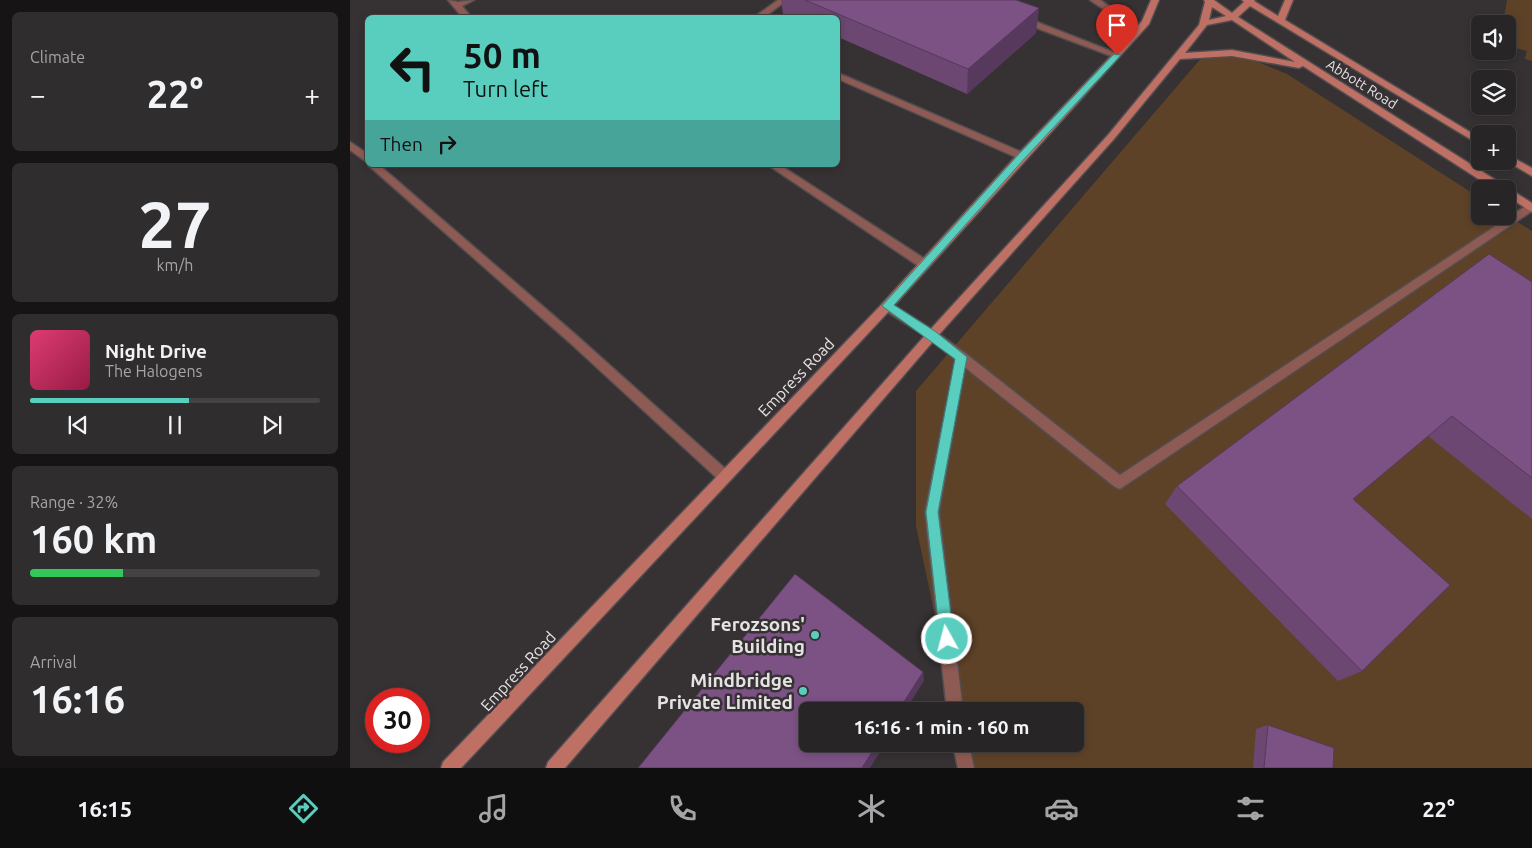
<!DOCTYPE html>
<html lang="en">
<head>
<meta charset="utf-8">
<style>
	:root { --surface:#282526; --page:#302d2e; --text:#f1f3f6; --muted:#a5a5a7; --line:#444243; --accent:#59cebf }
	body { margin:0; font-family:Ubuntu,sans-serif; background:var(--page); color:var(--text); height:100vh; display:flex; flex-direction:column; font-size:19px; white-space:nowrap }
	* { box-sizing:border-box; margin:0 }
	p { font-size:16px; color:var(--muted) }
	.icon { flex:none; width:28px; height:28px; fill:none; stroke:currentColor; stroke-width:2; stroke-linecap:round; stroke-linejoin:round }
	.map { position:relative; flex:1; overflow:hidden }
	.details { display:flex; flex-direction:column; gap:12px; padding:12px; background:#161415; width:350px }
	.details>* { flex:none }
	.top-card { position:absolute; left:15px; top:15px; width:475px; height:152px; border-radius:8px; box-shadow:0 2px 8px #0003,0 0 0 1px var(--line); background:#59cebf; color:#111; overflow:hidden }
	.buttons { position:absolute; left:1121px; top:15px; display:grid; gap:10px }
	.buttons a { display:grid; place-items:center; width:45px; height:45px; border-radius:8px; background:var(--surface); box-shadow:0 2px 8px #0003,0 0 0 1px var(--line); font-size:25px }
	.speed { position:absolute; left:15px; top:688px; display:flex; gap:10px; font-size:25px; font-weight:700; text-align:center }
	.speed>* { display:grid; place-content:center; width:65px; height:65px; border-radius:50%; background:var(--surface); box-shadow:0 2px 8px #0003,0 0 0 1px var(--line); line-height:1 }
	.speed .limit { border:8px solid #d22; background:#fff; color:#111 }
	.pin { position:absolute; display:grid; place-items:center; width:42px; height:42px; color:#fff; margin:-51px -21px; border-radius:50% 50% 50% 0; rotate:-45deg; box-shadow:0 0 5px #0007 }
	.pin .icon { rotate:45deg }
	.me { position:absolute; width:55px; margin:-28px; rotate:353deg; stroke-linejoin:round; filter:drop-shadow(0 0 4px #0008) }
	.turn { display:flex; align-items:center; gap:18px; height:105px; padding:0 15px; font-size:22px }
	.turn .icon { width:65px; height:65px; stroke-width:2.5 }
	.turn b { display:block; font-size:35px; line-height:42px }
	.then { display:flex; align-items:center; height:48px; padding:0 15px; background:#0003; gap:10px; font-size:19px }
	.big { font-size:38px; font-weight:700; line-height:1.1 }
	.details .tile { flex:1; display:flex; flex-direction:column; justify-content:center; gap:8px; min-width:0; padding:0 18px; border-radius:8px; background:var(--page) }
	.details .dial { align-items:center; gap:0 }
	.dial b { font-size:65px; line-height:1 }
	.song { display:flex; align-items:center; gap:15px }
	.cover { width:60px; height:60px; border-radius:8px; background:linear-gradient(135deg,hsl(340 70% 55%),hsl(340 70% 35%)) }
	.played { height:5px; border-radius:2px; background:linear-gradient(90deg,var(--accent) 55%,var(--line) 55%) }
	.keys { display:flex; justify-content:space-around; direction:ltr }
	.heat { display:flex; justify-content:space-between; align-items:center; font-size:28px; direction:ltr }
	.charge { height:8px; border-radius:4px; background:linear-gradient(90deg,#34c759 32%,var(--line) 0) }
	.trip { position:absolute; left:449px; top:702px; width:285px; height:50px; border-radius:8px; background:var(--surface); box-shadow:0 2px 8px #0003,0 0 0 1px var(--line); font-weight:700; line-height:50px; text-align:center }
	.tab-bar { display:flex; height:80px; justify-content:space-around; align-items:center; background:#100f0f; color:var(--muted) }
	.tab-bar .icon { width:35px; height:35px }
	.tab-bar .on { color:var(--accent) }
	.tab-bar b { font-size:22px; color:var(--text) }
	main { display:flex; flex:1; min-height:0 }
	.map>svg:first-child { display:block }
	.green { fill:#5e4228 }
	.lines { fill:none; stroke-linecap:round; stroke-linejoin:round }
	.lane-casing { stroke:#524d4f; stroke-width:3 }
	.street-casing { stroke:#524d4f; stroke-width:3 }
	.secondary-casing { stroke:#524d4f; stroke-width:3 }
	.lane { fill:#8e5b54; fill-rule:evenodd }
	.street { fill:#8e5b54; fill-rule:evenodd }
	.secondary { fill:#bf7065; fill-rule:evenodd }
	.wall { fill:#6b4772 }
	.shaded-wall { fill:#57395d }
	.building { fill:#7c5285; stroke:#57395d }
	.route { fill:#59cebf; stroke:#3a867c }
	.poi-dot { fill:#59cebf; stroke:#363133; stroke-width:2 }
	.labels { text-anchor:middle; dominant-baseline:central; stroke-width:5; stroke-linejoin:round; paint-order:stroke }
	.far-street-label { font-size:14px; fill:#e5e2e3; stroke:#363133 }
	.street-label { font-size:16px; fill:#e5e2e3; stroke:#363133 }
	.near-poi-label { font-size:19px; font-weight:bold; fill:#e5e2e3; stroke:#363133; text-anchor:end }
</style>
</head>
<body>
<main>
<section class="details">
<div class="tile"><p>Climate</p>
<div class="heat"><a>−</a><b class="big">22°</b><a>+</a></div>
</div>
<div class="tile dial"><b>27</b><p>km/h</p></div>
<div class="tile">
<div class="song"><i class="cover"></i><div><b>Night Drive</b><p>The Halogens</p></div></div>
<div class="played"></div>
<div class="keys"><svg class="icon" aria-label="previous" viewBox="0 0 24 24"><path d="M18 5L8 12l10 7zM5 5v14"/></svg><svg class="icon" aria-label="pause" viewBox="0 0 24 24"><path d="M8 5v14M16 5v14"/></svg><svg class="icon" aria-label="next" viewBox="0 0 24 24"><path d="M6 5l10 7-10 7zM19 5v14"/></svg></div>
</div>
<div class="tile"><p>Range · 32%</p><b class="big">160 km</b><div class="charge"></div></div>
<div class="tile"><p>Arrival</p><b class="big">16:16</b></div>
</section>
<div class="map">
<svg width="1182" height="768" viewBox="0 0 1182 768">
	<rect width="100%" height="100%" fill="#363133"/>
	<!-- green -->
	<path class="green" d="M 1157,0 L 1182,0 L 1182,61 L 1175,59 L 1177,51 L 1158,46 L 1158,24 L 1153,24 Z
		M 871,53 L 903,60 L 937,74 L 1130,198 L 1130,216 L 1158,216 L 1182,231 L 1182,768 L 616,768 L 611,744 L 725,744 L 725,711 L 605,711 L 566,526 L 566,391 L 847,63 L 853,56 Z"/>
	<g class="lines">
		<!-- lane casing -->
		<g class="lane-casing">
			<path id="lane" d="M 740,0 L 750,0 L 793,29 L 786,31 Z
				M 1180,203 L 1182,204 L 1182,211 L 770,489 L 765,487 L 607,361 L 605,357 L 607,353 L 615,353 L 770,475 Z"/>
		</g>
		<!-- street casing -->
		<g class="street-casing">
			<path id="street" d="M 98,0 L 108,2 L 124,0 L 112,6 L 122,18 L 113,18 Z
				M 428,0 L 437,0 L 413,18 L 403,18 Z
				M 668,17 L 674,17 L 771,55 L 764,57 L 668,21 Z
				M 488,73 L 676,154 L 677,156 L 672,159 L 668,158 L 488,79 Z
				M 0,142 L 18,154 L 18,163 L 0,150 Z
				M 18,165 L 29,165 L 226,335 L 379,472 L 381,476 L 379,480 L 374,482 L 369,480 L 218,341 Z
				M 418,165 L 430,165 L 578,261 L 580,264 L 578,267 L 570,267 Z
				M 537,301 L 586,332 L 615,353 L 617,357 L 589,512 L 613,711 L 597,711 L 575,512 L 605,359 L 578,338 L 533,309 L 531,306 L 533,303 Z
				M 603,744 L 619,744 L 624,768 L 608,768 Z"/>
		</g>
		<!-- secondary casing -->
		<g class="secondary-casing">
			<path id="secondary" d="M 801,0 L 809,0 L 799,24 L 541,309 L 111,768 L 91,768 L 93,762 L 533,303 L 668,154 L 764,53 L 792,21 Z
				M 854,0 L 864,0 L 882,13 L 894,2 L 892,0 L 905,0 L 904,1 L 928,16 L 935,0 L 943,0 L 935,20 L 1130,138 L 1130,145 L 900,6 L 888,17 L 1182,203 L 1182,212 L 1158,197 L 1158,189 L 1144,189 L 953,66 L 949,68 L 882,56 L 830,59 L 764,139 L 586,338 L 215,768 L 196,768 L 198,762 L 578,332 L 758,135 L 849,25 L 855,2 ZM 862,7 L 876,16 L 859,20 ZM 882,20 L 945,62 L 882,50 L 835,53 L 857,25 Z
				M 1158,155 L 1182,168 L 1182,176 L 1156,161 L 1158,161 Z"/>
		</g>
		<!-- lane -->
		<use href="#lane" class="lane"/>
		<!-- street -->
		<use href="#street" class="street"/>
		<!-- secondary -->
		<use href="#secondary" class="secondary"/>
	</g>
	<!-- wall -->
	<path class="wall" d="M 431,0 L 666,0 L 686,33 L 617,94 L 488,37 L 488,18 L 442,18 L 433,14 Z
		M 1182,282 L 1182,519 L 1078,436 L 1003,499 L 1012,671 L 988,681 L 815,504 L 827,486 Z
		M 918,725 L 983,768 L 903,768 L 906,729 Z"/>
	<!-- shaded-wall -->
	<path class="shaded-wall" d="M 689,8 L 686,33 L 617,94 L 618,69 Z
		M 573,672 L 574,681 L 555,711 L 548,711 Z
		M 527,744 L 535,744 L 520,768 L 512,768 Z"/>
	<!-- building -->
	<path class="building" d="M 455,0 L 666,0 L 689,8 L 618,69 Z
		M 1139,254 L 1182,282 L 1182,478 L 1102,416 L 1003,499 L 1100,585 L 1012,671 L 827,486 Z
		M 445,574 L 573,672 L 548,711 L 458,711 L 458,744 L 527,744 L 512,768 L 288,768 Z
		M 918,725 L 984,748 L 983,768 L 914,768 Z"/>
	<!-- route -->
	<path class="route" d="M 764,54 L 771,55 L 675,158 L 544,305 L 586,332 L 617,357 L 588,512 L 604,639 L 602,644 L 597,646 L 592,644 L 590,639 L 576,512 L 605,359 L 532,306 L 669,154 Z"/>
	<!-- markers -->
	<g class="poi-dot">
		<circle cx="465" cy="635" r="5"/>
		<circle cx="453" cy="691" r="5"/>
	</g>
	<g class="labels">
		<!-- far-street labels -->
		<g class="far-street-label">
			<text transform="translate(1012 84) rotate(32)">Abbott Road</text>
		</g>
		<!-- street labels -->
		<g class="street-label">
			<text transform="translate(446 377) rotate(-46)">Empress Road</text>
			<text transform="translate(168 671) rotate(-47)">Empress Road</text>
		</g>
		<!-- near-poi labels -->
		<g class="near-poi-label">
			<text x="455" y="624">Ferozsons'<tspan x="455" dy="22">Building</tspan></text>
			<text x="443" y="680">Mindbridge<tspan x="443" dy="22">Private Limited</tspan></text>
		</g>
	</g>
</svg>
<div class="buttons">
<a><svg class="icon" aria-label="sound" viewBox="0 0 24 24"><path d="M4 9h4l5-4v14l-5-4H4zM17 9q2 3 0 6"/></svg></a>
<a><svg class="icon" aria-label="layers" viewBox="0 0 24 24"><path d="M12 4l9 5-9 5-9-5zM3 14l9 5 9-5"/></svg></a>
<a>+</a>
<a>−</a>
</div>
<div class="speed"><div class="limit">30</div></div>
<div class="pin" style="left:767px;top:55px;background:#d93025"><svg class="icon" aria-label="arrive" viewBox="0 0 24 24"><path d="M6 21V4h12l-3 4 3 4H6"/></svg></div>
<svg class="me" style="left:597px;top:639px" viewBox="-20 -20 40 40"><circle r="17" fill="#59cebf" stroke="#fff" stroke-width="3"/><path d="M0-11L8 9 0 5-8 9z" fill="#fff"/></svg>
<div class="trip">16:16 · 1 min · 160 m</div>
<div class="top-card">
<div class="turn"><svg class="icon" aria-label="left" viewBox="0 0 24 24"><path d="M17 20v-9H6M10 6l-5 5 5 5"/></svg><div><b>50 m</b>Turn left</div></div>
<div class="then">Then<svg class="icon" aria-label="right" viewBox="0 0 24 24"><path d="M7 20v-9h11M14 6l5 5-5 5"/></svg></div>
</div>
</div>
</main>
<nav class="tab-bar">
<b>16:15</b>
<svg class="icon on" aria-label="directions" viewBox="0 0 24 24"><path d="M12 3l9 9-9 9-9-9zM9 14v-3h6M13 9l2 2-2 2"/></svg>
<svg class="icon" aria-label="music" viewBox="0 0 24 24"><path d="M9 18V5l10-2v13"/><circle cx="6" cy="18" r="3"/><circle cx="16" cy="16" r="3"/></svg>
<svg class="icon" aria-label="phone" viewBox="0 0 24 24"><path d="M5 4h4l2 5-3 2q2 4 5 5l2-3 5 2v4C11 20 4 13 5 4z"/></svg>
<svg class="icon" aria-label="climate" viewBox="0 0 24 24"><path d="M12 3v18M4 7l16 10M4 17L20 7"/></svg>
<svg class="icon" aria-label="car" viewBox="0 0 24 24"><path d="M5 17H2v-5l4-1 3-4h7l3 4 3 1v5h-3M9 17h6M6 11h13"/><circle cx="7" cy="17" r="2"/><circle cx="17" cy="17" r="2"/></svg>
<svg class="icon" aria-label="filters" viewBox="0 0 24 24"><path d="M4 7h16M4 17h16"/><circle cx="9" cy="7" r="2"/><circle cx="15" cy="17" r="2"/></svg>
<b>22°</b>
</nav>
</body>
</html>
